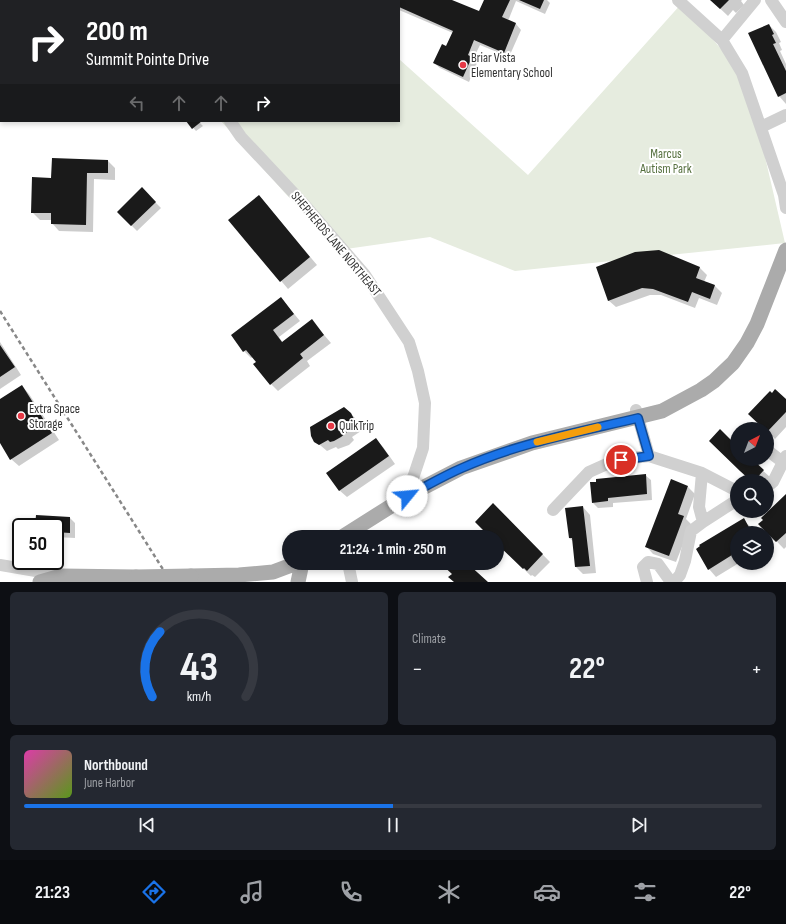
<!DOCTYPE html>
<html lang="en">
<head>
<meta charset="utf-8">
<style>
	:root { --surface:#171b24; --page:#242831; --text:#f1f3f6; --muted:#9ea1a6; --line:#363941; --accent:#1a73e8 }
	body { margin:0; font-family:"Sofia Sans Condensed",sans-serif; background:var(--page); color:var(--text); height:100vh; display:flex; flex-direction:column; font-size:15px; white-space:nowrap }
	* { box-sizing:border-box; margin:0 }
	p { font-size:13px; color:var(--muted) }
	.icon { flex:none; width:22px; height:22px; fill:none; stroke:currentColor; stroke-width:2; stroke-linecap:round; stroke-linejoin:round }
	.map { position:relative; height:582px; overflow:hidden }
	.sheet { display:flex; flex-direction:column; gap:10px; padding:10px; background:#0d0f14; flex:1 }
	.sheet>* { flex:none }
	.banner { position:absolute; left:0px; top:0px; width:400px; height:122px; box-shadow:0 2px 6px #0003; background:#202124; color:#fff; overflow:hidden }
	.needle { width:26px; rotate:42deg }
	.tools { position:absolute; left:730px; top:422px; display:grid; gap:8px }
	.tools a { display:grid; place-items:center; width:44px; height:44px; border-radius:50%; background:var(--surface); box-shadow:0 2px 6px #0003; font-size:20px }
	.speed { position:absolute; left:12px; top:518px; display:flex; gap:8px; font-size:20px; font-weight:700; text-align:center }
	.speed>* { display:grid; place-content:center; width:52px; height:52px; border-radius:50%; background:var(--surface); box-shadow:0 2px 6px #0003; line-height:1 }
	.speed .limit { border:2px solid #111; border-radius:6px; background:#fff; color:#111 }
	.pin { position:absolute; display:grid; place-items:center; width:34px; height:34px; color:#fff; margin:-17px; border:2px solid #fff; border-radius:50%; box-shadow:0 1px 4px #0007 }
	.me { position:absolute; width:44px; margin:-22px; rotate:62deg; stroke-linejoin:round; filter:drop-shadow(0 0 3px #0008) }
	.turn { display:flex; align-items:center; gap:14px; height:84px; padding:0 20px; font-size:18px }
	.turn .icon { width:52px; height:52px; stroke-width:2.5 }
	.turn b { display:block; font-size:28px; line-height:34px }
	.lanes { display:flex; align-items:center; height:38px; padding:0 20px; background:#0003; justify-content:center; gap:20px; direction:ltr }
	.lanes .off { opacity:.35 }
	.big { font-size:30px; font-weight:700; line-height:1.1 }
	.sheet .widget { flex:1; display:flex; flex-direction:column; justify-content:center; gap:6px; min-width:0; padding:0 14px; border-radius:6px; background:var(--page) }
	.sheet .dial { align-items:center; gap:0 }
	.dial svg { height:104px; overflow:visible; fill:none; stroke:var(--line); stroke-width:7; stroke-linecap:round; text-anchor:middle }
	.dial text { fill:var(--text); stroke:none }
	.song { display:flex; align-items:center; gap:12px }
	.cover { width:48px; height:48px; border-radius:6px; background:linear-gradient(135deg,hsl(320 70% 55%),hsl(90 70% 35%)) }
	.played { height:4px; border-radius:2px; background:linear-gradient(90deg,var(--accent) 50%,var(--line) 50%) }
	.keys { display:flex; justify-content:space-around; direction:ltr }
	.heat { display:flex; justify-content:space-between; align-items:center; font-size:22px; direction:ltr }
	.sheet .tiles { flex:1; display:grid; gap:10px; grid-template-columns:1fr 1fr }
	.widget:last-child { grid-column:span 2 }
	.trip { position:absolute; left:282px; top:530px; width:222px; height:40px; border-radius:20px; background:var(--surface); box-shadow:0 2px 6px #0003; font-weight:700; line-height:40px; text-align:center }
	.tabs { display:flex; height:64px; justify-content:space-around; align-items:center; background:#090b0e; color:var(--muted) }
	.tabs .icon { width:28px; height:28px }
	.tabs .selected { color:var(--accent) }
	.tabs b { font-size:18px; color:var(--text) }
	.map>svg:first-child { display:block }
	.green { fill:#e6ecdf }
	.shadow { fill:#0003 }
	.building { fill:#1a1a1a }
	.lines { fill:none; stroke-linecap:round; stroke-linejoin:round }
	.minor { stroke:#d0d0d0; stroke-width:12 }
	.major { stroke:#ababab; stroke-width:15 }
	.rail { stroke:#888; stroke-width:2.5; stroke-dasharray:4 3; stroke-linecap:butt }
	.major-bridge { stroke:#ababab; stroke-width:15 }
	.route-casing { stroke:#114b97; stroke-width:10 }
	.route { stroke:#1a73e8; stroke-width:7 }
	.slow { stroke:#f59e0b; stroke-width:7 }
	.poi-dot { fill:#e63946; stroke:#fff; stroke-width:1.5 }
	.labels { text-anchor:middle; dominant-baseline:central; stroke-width:4; stroke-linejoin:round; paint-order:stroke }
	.poi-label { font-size:13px; fill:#333; stroke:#fff; text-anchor:start }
	.park-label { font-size:13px; fill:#56703f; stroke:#fff }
	.street-label { font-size:13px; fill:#333; stroke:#fff }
</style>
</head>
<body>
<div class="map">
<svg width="786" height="582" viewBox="0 0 786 582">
	<rect width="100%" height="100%" fill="#fff"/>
	<!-- green -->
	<path class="green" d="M 682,3 L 732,62 L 759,131 L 785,243 L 515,271 L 430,237 L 339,250 L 284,192 L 221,121 L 399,121 L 399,59 L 528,175 Z"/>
	<!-- shadow -->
	<path class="shadow" d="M 18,0 L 57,0 L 58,1 L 16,1 Z
		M 119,0 L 131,0 L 131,1 L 120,1 Z
		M 194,0 L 202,0 L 203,1 L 193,1 Z
		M 277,0 L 303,0 L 277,1 Z
		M 395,0 L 450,0 L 479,13 L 485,0 L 547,0 L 550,3 L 545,14 L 516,1 L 508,21 L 516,24 L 521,30 L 509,57 L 480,45 L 473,59 L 477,63 L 469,82 L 440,68 L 434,63 L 446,47 L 453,33 L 399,10 L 399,1 L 395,1 Z
		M 711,0 L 742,0 L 741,1 L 744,5 L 736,13 L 733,10 L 728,16 Z
		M 769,25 L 776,32 L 781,42 L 779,43 L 782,50 L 780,51 L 786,64 L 786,104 L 779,96 Z
		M 0,67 L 1,68 L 0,84 Z
		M 187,121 L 198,121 L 203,126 L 196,131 Z
		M 108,161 L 115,168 L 115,180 L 94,179 L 93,232 L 59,231 L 52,223 L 52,220 L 40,220 L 32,212 L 52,179 Z
		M 142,189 L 161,208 L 137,231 L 118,212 Z
		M 266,204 L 317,265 L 288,289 L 230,220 Z
		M 658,251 L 700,268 L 707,275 L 704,282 L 715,286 L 722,293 L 717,305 L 699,298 L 695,308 L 661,295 L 650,295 L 616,307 L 608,300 Z
		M 281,298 L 300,321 L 279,337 L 283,343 L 312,321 L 331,343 L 307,361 L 310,366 L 278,391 L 271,384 L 253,357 L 251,358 L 244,351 Z
		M 0,342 L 21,375 L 0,389 Z
		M 22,386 L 29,394 L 59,440 L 19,466 L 11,459 L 0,441 L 0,400 Z
		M 772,394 L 786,401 L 786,427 L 775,439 L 767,431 L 767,429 L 765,429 Z
		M 351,414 L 358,421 L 361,431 L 352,437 L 354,440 L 349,445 L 338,449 L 336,447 L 327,451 L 314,440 Z
		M 376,440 L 383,447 L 395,464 L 347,497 L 339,490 Z
		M 737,447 L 737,459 L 750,459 L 771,478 L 767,481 L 752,481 L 717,448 Z
		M 645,475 L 651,480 L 652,500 L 613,503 L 613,507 L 598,508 L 593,503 Z
		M 688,487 L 695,494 L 686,519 L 691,524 L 676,562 L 653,554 L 646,546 Z
		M 786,496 L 786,547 L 784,549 L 760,524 Z
		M 493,504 L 550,562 L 535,577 L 532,575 L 531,576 L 497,543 L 497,537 L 491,537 Z
		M 583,507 L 590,515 L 596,573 L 583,574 L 576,567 L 573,541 L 569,538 Z
		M 70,518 L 75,523 L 75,538 L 55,537 L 55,527 L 36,527 Z
		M 743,520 L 751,527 L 754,533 L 737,533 L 737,563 L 739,563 L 716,577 L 709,569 Z"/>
	<!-- building -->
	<path class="building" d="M 399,0 L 452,0 L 479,11 L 484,0 L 510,0 L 502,17 L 516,23 L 504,53 L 474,40 L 468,55 L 472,57 L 463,77 L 433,63 L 442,44 L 446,46 L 453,31 L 399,7 Z
		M 519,0 L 544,0 L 540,9 Z
		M 710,0 L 729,0 L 720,9 Z
		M 769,24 L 774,34 L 772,35 L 776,43 L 773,44 L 786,71 L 786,93 L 778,97 L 748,33 Z
		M 186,121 L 202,121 L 192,129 Z
		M 52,158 L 108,160 L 108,173 L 87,173 L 86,225 L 51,224 L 51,213 L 31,213 L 32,177 L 51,178 Z
		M 142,187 L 156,202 L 131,226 L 117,212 Z
		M 259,195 L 310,257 L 280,282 L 228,220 Z
		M 659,250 L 700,267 L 696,278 L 715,285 L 710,299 L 692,292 L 688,302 L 653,289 L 642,288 L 608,301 L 596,267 L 635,252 Z
		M 281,297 L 294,314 L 273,330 L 282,342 L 312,319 L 324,335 L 300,354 L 303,358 L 270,385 L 253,364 L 256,362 L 246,350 L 243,352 L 231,335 Z
		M 0,345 L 15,367 L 0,377 Z
		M 22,385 L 52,433 L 10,460 L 0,443 L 0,399 Z
		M 775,389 L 786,399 L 786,412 L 767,432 L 767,429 L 764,429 L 748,414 L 770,391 L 772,393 Z
		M 344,407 L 351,413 L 354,419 L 354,423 L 346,429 L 347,432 L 341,437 L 334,441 L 330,442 L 328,440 L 319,445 L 314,442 L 311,436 L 310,427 Z
		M 720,429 L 737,446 L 737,459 L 752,459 L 764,470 L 754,481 L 751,481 L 740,471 L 709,441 Z
		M 376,438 L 389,456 L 339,491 L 326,473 Z
		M 646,474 L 647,494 L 608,498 L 608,501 L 592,503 L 590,482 L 596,482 L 596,479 Z
		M 671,479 L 688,486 L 678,514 L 684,516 L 669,556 L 645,547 Z
		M 786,494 L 786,533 L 776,542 L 758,524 L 763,520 L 761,518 Z
		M 493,503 L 543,554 L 527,571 L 524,568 L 523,569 L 497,544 L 497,537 L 490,537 L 475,522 Z
		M 583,506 L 590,566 L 575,567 L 572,538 L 569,538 L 565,508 Z
		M 36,515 L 70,517 L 70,533 L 55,532 L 55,527 L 35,527 Z
		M 744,518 L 752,533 L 737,533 L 737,550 L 731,553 L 732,555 L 708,570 L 696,549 L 700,546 L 699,545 Z
		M 440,563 L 467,563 L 488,582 L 454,582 L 448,577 L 452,574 Z"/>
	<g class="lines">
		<!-- minor -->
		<path class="minor" d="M 160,0 L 161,1
			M 678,0 L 722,40 L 742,73 L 784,195 L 786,208
			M 771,0 L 786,22
			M 238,1 L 239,0
			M 722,40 L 755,0
			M 230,121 L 241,137 L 302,202 L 365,275 L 409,342 L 418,371 L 425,403 L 423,448 L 407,496
			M 761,127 L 786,115
			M 636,410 L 649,456
			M 767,450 L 780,460 L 785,460
			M 702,473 L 699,507 L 703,522
			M 767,487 L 773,482 L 786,456
			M 553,510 L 589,472 L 609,463 L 632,458 L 649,456 L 702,473 L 737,491
			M 348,563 L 352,582
			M 0,565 L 59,575
			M 647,582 L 643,567 L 648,562 L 658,564 L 671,582
			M 674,582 L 680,575 L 685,561 L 691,531 L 703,522 L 737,500"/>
		<!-- major -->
		<path class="major" d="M 342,537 L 407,496 L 461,468 L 532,443 L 662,411 L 701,390 L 714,381 L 733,363 L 747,343 L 757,324 L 786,250
			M 191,576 L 239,575 L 273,572 L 297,563
			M 40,582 L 61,576 L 136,577
			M 298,582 L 302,563"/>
		<!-- rail -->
		<path class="rail" d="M 0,311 L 171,582"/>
		<!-- major-bridge -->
		<path class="major-bridge" d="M 136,577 L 191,576"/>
	</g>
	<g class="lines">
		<!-- route casing -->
		<g class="route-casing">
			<path id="route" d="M 407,496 C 425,487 443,476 462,468 C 518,443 579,432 638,418 L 649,456 L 621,460"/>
		</g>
		<!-- route -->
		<use href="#route" class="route"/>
		<!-- slow -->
		<path class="slow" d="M 537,442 L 598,427"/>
	</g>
	<!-- markers -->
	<g class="poi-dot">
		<circle cx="463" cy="65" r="4"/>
		<circle cx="21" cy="416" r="4"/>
		<circle cx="331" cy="426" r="4"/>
	</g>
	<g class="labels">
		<!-- poi labels -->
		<g class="poi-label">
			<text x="471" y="58">Briar Vista<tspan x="471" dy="15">Elementary School</tspan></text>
			<text x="29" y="409">Extra Space<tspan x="29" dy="15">Storage</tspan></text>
			<text x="339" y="426">QuikTrip</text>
		</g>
		<!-- park labels -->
		<g class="park-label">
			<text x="666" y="154">Marcus<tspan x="666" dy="15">Autism Park</tspan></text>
		</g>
		<!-- street labels -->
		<g class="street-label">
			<text transform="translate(336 244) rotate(50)">SHEPHERDS LANE NORTHEAST</text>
		</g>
	</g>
</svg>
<div class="tools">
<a><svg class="needle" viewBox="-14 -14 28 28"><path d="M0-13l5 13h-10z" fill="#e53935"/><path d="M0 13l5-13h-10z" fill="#9ea1a6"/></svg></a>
<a><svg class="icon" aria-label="search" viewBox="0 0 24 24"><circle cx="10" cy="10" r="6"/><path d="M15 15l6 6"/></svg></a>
<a><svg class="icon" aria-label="layers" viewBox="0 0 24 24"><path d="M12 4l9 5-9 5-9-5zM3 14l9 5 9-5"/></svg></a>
</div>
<div class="speed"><div class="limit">50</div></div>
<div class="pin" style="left:621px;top:460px;background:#d93025"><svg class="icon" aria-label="arrive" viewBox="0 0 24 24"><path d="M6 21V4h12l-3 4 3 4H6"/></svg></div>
<svg class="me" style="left:407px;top:496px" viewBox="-20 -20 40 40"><circle r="19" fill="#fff"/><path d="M0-13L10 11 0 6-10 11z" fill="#1a73e8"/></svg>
<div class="trip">21:24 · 1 min · 250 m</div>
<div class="banner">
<div class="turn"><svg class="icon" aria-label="right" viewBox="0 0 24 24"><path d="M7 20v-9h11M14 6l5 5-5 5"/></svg><div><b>200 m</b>Summit Pointe Drive</div></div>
<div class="lanes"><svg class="icon off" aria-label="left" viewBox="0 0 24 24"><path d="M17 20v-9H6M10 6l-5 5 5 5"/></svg><svg class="icon off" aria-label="ahead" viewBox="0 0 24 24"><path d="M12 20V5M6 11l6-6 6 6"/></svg><svg class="icon off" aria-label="ahead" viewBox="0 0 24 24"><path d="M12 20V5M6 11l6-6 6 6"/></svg><svg class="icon" aria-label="right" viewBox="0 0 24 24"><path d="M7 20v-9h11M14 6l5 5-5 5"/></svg></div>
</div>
</div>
<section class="sheet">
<div class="tiles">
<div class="widget dial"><svg viewBox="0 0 100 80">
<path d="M14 69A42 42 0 1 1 86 69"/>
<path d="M14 69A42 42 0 0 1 20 19" stroke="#1a73e8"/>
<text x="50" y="56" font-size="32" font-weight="700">43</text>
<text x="50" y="72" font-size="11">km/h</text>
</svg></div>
<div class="widget"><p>Climate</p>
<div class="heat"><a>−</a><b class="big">22°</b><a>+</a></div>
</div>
<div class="widget">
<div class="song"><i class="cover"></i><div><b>Northbound</b><p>June Harbor</p></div></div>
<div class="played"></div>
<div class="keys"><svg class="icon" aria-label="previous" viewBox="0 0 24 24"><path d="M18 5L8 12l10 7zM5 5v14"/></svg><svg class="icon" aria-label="pause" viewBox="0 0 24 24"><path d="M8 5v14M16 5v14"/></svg><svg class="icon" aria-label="next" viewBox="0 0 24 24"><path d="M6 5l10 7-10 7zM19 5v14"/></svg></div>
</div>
</div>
</section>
<nav class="tabs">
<b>21:23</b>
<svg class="icon selected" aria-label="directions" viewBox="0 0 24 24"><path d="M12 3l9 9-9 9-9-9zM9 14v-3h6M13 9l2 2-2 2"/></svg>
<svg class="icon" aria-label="music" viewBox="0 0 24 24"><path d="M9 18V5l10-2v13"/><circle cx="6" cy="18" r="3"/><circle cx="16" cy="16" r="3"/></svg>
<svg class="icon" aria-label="phone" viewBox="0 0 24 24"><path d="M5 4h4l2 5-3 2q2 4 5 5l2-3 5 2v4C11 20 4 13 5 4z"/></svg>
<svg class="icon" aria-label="climate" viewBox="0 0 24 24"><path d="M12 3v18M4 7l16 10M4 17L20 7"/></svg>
<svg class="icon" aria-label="car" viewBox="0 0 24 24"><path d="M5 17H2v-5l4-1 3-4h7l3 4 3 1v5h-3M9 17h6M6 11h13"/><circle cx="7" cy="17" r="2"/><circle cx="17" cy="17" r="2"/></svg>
<svg class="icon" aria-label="filters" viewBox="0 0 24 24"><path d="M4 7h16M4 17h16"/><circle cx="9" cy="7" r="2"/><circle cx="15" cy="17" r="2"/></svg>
<b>22°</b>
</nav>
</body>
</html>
